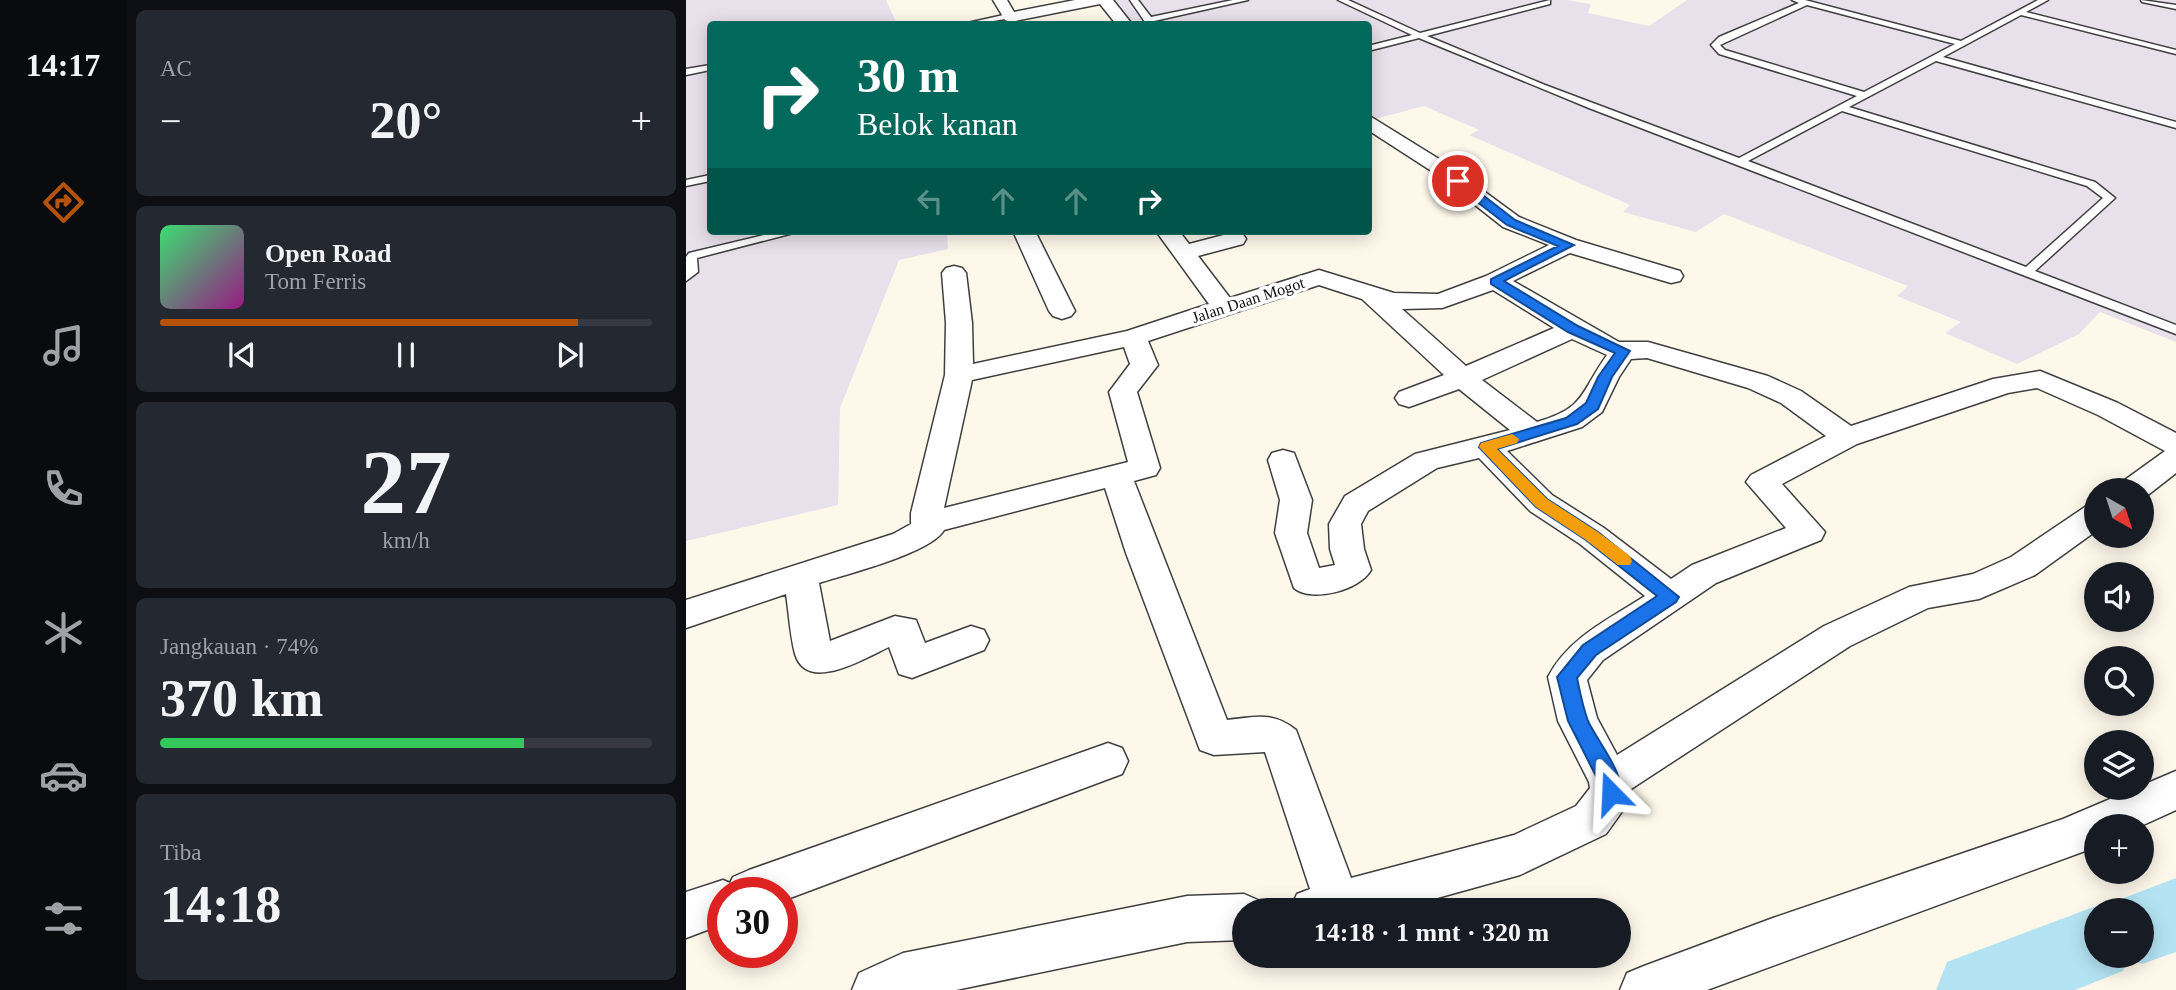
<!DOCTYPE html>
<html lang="id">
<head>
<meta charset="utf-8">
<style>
	:root { --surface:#171b24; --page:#242831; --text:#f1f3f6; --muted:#9ea1a6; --line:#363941; --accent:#b45309 }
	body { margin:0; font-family:Georgia,serif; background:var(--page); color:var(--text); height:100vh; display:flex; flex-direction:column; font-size:26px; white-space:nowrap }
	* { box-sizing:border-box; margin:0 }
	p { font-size:23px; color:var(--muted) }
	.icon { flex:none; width:38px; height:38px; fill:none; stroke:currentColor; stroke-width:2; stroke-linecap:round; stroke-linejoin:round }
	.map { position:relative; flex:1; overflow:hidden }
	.panel { display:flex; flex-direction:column; gap:10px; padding:10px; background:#0d0f14; width:560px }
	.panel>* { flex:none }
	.hud { position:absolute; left:21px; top:21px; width:665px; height:214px; border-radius:7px; box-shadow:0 4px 18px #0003; background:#00695c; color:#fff; overflow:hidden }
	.needle { width:46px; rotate:141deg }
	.tools { position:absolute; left:1398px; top:478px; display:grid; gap:14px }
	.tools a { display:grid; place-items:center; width:70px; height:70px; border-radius:50%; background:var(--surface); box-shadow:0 4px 18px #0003; font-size:35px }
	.speed { position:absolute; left:21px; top:877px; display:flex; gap:14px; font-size:35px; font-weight:700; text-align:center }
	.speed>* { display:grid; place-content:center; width:91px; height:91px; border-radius:50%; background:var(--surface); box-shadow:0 4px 18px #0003; line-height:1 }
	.speed .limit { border:10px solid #d22; background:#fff; color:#111 }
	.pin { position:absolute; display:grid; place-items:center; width:60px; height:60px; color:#fff; margin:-30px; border:4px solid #fff; border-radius:50%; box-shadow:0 2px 7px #0007 }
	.me { position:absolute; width:77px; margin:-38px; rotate:339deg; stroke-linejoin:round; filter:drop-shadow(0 0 5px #0008) }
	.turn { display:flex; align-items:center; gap:24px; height:147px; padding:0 35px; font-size:32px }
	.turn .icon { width:91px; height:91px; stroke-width:2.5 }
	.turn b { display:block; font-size:49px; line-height:60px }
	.lanes { display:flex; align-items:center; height:66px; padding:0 35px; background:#0003; justify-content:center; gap:35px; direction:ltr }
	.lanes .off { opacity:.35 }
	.big { font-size:52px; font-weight:700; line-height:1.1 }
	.panel .card { flex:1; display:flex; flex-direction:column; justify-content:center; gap:10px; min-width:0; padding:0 24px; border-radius:10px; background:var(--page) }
	.panel .dial { align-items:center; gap:0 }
	.dial b { font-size:91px; line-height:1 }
	.song { display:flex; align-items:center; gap:21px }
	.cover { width:84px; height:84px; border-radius:10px; background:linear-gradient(135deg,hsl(140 70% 55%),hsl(310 70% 35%)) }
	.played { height:7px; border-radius:4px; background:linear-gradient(90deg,var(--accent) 85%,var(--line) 85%) }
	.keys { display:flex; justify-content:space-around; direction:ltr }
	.heat { display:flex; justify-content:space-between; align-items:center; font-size:38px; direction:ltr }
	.charge { height:10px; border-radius:5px; background:linear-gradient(90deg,#34c759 74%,var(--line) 0) }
	.trip { position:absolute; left:546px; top:898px; width:399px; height:70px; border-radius:35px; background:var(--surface); box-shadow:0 4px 18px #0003; font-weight:700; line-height:70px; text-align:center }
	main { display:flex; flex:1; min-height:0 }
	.dock { display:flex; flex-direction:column; width:126px; justify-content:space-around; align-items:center; background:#090b0e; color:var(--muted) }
	.dock .icon { width:49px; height:49px }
	.dock .current { color:var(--accent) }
	.dock b { font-size:32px; color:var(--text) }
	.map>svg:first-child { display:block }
	.industrial { fill:#e8e0ea }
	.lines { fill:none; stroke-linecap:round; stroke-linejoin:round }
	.river { fill:#b3e3f2; fill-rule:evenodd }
	.lane-casing { stroke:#3f3f3f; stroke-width:3 }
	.street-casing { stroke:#3f3f3f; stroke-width:3 }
	.lane { fill:#fff; fill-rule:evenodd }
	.street { fill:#fff; fill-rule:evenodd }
	.route { fill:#1a73e8; stroke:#114b97; stroke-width:2 }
	.slow { fill:#f59e0b }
	.labels { text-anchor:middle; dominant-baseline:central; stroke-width:7; stroke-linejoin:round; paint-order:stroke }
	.far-street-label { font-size:16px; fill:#0c0c0c; stroke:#fff }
</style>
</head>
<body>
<main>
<nav class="dock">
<b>14:17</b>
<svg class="icon current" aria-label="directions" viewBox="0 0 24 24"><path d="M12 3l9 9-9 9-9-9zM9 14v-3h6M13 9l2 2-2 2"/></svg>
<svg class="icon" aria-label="music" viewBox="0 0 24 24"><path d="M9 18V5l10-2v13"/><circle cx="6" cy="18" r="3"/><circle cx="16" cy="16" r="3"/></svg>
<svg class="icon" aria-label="phone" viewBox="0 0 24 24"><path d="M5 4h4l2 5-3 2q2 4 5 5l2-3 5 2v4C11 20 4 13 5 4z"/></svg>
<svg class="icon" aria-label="climate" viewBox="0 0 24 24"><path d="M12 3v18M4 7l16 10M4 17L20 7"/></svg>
<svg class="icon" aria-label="car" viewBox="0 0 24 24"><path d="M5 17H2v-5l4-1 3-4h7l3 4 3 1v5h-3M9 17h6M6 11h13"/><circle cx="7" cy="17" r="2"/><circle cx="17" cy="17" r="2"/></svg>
<svg class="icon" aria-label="filters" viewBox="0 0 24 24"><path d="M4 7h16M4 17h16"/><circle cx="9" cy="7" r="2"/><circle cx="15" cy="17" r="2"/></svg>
</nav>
<section class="panel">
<div class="card"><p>AC</p>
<div class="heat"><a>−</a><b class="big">20°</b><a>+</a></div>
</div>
<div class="card">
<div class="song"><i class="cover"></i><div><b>Open Road</b><p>Tom Ferris</p></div></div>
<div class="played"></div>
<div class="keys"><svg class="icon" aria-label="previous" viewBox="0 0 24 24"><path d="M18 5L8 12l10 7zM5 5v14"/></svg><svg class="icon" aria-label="pause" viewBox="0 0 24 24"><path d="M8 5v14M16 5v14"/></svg><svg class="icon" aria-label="next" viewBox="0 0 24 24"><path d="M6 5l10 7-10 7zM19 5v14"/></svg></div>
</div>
<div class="card dial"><b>27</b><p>km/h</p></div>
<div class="card"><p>Jangkauan · 74%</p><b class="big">370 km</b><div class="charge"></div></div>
<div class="card"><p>Tiba</p><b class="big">14:18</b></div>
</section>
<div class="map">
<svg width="1490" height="990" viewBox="0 0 1490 990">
	<rect width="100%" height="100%" fill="#fef8eb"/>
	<!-- industrial -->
	<path class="industrial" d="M 0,0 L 200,0 L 211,24 L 24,24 L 24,231 L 261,231 L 262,249 L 213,260 L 154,408 L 152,505 L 0,541 Z
		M 427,0 L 881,0 L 905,4 L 902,13 L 963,26 L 1001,0 L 1490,0 L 1490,342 L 1414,312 L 1393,334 L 1331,364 L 1259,333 L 1275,322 L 1211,296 L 1222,286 L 1038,214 L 1010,232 L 937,212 L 944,205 L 783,135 L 793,130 L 738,106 L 685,120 L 682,118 L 682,24 L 445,24 Z"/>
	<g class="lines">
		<!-- river -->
		<path class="river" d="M 1490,878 L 1490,952 L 1456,964 L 1442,958 L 1437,971 L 1389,990 L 1250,990 L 1261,962 L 1410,906 L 1419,910 L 1410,910 L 1410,956 L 1456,956 L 1456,910 L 1426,910 L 1430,901 Z"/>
		<!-- lane casing -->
		<g class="lane-casing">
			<path id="lane" d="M 444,0 L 452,0 L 465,17 L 547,0 L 562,0 L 468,21 L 470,24 L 459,22 Z
				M 652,0 L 662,0 L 734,33 L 864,0 L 864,4 L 741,36 L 859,85 L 1053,158 L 1171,96 L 1033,54 L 1025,45 L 1033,37 L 1113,3 L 1106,0 L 1119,0 L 1275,41 L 1352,0 L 1362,0 L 1340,12 L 1490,50 L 1490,54 L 1335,15 L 1257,57 L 1490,122 L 1490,128 L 1250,61 L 1163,107 L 1409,182 L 1429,198 L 1349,271 L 1490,325 L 1490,334 L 903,108 L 733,38 L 682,51 L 682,46 L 726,35 ZM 1121,5 L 1269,44 L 1178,92 L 1039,50 L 1034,45 ZM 1156,111 L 1401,186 L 1417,198 L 1340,267 L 1062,161 Z
				M 1455,0 L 1490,5 L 1490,9 L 1456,2 Z
				M 322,14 L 325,18 L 290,24 L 277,24 Z
				M 24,65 L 24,70 L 0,75 L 0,69 Z
				M 24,175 L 24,181 L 0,186 L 0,180 Z
				M 95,231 L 115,231 L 11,258 L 12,272 L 0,281 L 0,257 L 3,253 Z"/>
		</g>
		<!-- street casing -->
		<g class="street-casing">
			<path id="street" d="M 307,0 L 321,0 L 328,12 L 389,0 L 427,0 L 446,24 L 430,24 L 414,4 L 324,22 L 319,20 Z
				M 682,115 L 761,164 L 833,217 L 890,240 L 994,271 L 997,276 L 994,281 L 985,283 L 884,253 L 827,281 L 933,342 L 962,342 L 1082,376 L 1115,391 L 1165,426 L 1307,379 L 1354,371 L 1432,403 L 1490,433 L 1490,473 L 1458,498 L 1456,498 L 1456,490 L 1431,490 L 1436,482 L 1479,451 L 1412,415 L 1351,388 L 1322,393 L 1171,444 L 1096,484 L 1139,532 L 1135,540 L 1030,583 L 917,660 L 901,680 L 911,718 L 931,755 L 1138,626 L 1223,587 L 1287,574 L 1325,557 L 1399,507 L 1410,504 L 1410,531 L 1349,575 L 1293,599 L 1242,608 L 1164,646 L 945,789 L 940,806 L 920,834 L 834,875 L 708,910 L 604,910 L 611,894 L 624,889 L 579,752 L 528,755 L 514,750 L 440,553 L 419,488 L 258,530 C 245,553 161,574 133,583 L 144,641 L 209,616 L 230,620 L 239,643 L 285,626 L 298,630 L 303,640 L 298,650 L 226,678 L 213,674 L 203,647 C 179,658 121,694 109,654 C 104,635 103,613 100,594 L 0,628 L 0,600 L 207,534 L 225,524 L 225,513 L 259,375 L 260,323 L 256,273 L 260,268 L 268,266 L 276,268 L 280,273 L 286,323 L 287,364 L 441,331 L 523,304 L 470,231 L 493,231 L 503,244 L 549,232 L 557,234 L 560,239 L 557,244 L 512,256 L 544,298 L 633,270 L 708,293 L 752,294 L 800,276 L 863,245 L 817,227 L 747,172 L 682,130 ZM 633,285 L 676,299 L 758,375 L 713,392 L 709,398 L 713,404 L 723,407 L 773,389 L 824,430 L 729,454 L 659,496 L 643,524 L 644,549 L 649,565 L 633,568 L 621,533 L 626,500 L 608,453 L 597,450 L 586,453 L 582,460 L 594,500 L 589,533 L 608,588 C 626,603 674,590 685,570 L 678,549 L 675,524 L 682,511 L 751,468 L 793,458 L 844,511 L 894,544 L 959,596 C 923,619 882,638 862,677 L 872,721 L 903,782 L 904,788 L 890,806 L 828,835 L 665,878 L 610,730 C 587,711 569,717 541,720 L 448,481 L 470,475 L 474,468 L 451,392 L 472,365 L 462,341 ZM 807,290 L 868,328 L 780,366 L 716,309 L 756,308 ZM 886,339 L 921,355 C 893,394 901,407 851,422 L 796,380 ZM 438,347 L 444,364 L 423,392 L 442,462 L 258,508 L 286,380 ZM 961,358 L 1062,388 L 1095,403 L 1140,436 L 1065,475 L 1060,482 L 1100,528 L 1006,565 L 985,579 L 918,528 L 866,495 L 821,451 L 896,427 L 916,412 L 933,377 L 945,359 Z
				M 327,231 L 349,231 L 389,311 L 385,316 L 376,319 L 367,316 L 363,311 Z
				M 422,743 L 436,748 L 442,761 L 436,774 L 96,901 L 96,892 L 37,892 L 37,924 L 0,938 L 0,892 L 37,880 L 44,883 L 47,877 L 63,870 Z
				M 1490,771 L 1490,810 L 1455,826 L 1410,826 L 1410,846 L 1399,851 L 1021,990 L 934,990 L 941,973 L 958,966 L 1087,918 L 1377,819 Z
				M 558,894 L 574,901 L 578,910 L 558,910 L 558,940 L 501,942 L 270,990 L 166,990 L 173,973 L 217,953 L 501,896 Z"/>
		</g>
		<!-- lane -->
		<use href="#lane" class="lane"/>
		<!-- street -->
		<use href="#street" class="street"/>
	</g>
	<!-- route -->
	<path class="route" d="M 768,179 L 776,179 L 829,220 L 888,245 L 818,281 L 892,326 L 944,351 L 926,377 L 912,409 L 891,424 L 811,449 L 861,499 L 912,532 L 993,597 L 990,602 L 910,655 L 891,678 C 894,692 897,708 902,721 C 911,741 943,778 933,800 L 925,803 L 918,800 L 913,782 L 882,721 L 871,677 L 897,645 L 971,596 L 900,540 L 850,507 L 793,447 L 795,443 L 880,418 L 900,403 L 912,377 L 929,353 L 882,332 L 805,284 L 805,279 L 872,246 L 821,225 L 768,184 Z"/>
	<!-- slow -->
	<path class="slow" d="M 826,434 L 833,439 L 831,443 L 811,449 L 861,499 L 912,532 L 944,556 L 946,561 L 944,565 L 932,565 L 900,540 L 850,507 L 793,447 L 795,443 Z"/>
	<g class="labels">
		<!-- far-street labels -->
		<g class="far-street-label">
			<text transform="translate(562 300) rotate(-18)">Jalan Daan Mogot</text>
		</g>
	</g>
</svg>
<div class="tools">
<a><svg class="needle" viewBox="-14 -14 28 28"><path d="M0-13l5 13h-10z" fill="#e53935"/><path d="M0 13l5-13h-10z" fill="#9ea1a6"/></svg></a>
<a><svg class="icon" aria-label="sound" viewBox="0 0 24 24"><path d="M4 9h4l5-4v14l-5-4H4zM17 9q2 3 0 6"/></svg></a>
<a><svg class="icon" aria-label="search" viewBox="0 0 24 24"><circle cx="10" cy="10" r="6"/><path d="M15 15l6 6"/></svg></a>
<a><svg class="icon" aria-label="layers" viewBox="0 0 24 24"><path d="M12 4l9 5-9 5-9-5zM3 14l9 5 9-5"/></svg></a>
<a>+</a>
<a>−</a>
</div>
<div class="speed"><div class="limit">30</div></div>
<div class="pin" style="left:772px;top:181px;background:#d93025"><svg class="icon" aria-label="arrive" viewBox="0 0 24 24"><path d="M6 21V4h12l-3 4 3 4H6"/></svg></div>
<svg class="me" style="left:925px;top:793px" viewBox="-20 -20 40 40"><path d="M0-17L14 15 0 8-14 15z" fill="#1a73e8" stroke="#fff" stroke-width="4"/></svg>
<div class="trip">14:18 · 1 mnt · 320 m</div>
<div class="hud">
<div class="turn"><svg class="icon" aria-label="right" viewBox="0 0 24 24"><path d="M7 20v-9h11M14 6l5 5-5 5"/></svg><div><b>30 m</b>Belok kanan</div></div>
<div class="lanes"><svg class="icon off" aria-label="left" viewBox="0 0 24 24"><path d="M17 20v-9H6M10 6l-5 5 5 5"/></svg><svg class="icon off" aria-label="ahead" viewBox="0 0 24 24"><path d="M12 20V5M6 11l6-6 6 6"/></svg><svg class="icon off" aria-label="ahead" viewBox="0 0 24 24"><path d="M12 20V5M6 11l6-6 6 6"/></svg><svg class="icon" aria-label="right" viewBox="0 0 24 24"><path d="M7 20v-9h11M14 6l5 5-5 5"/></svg></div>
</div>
</div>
</main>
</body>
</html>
